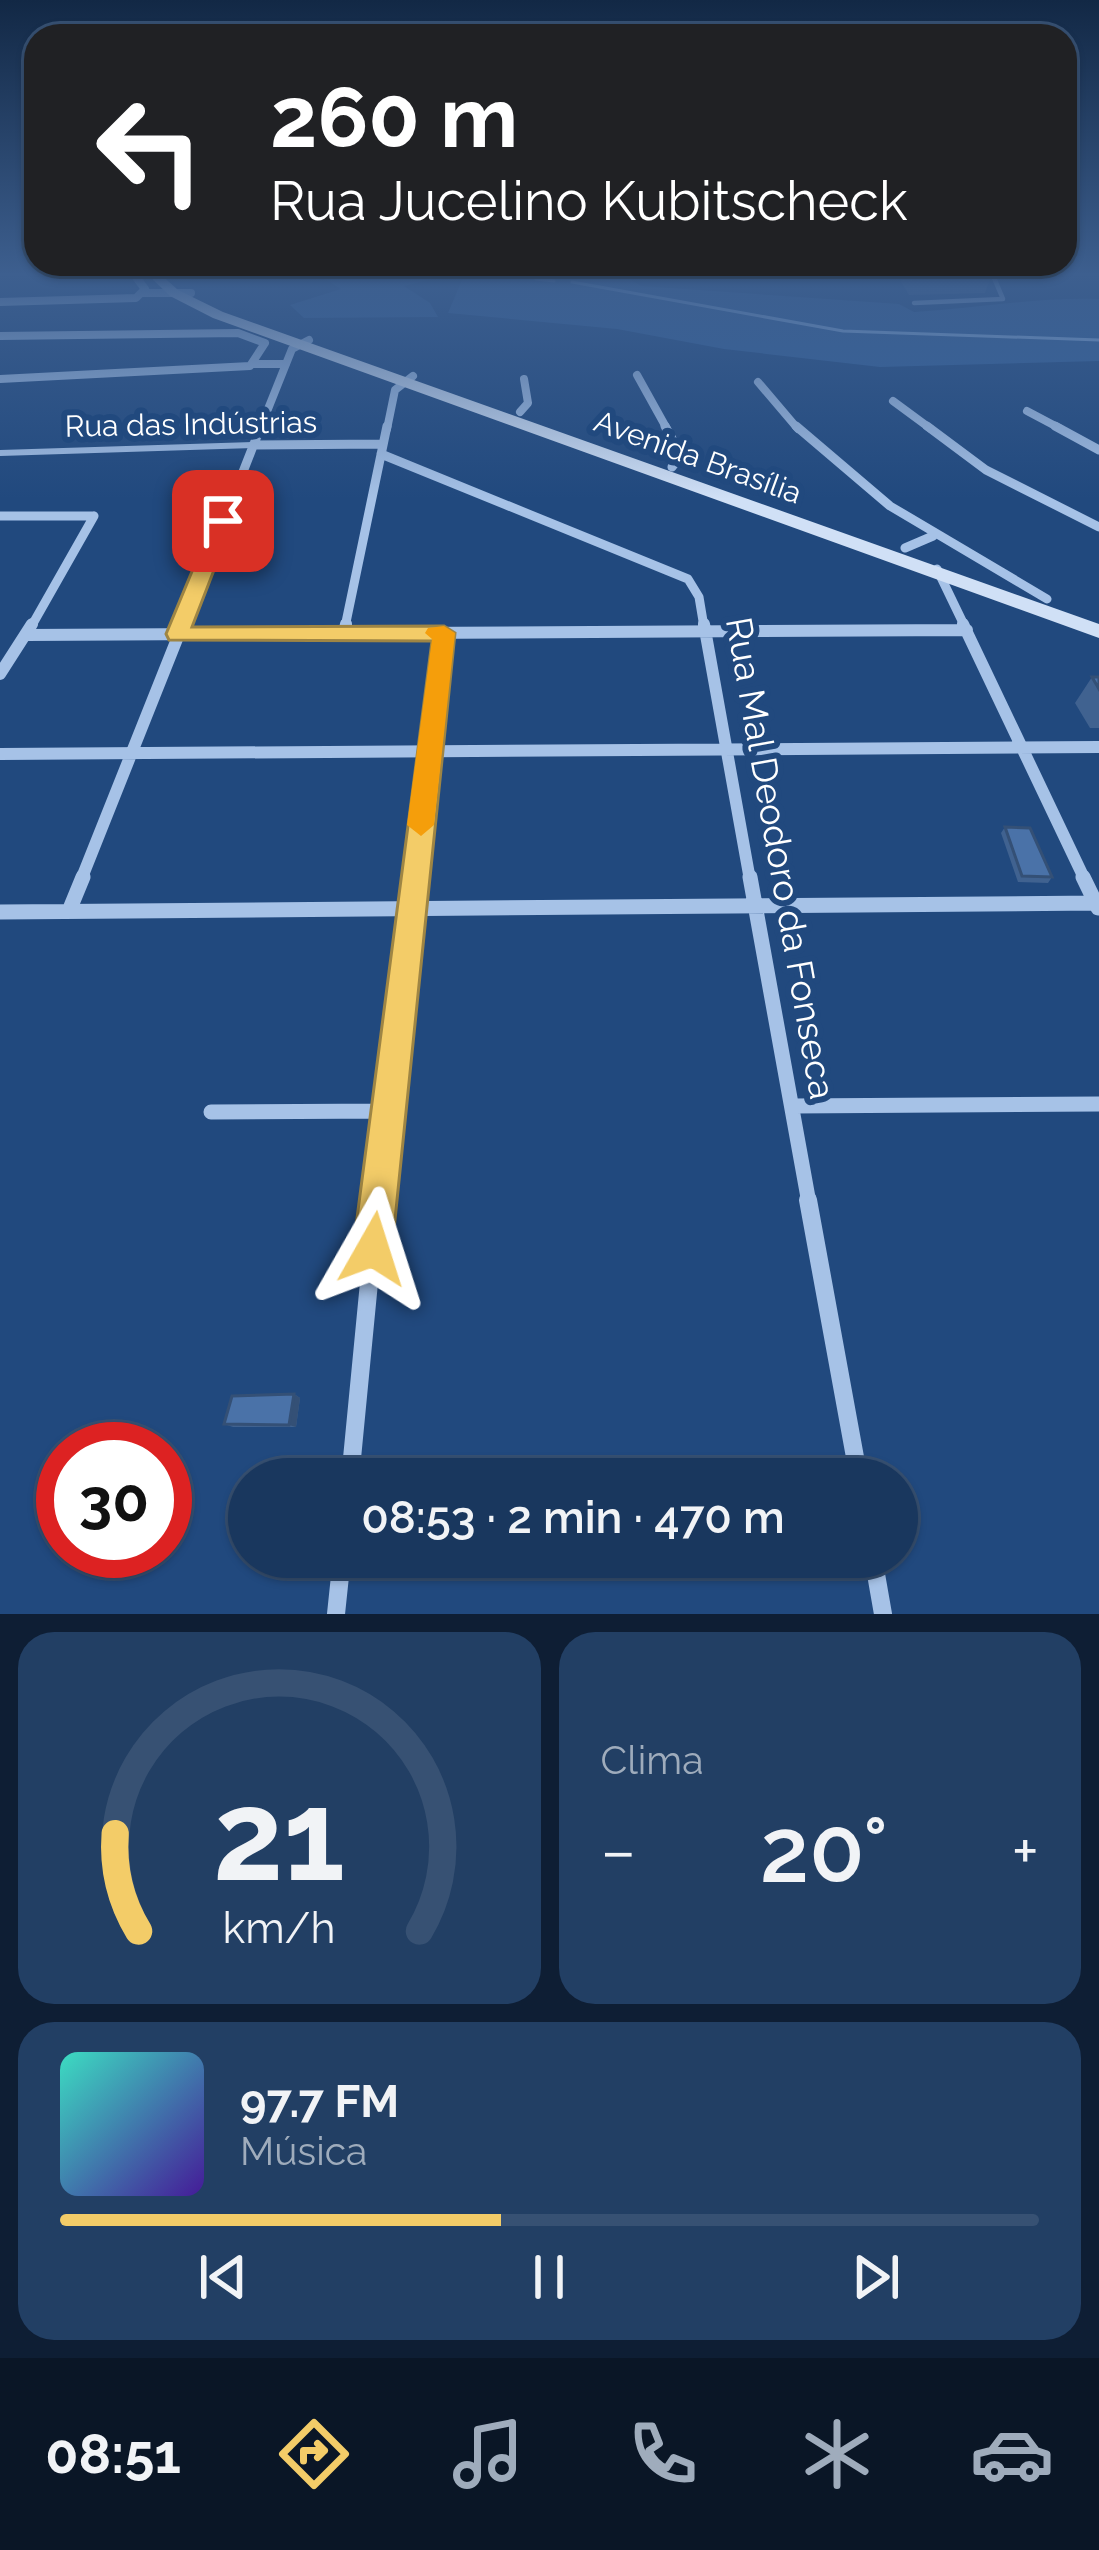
<!DOCTYPE html>
<html lang="pt">
<head>
<meta charset="utf-8">
<style>
	:root { --surface:#19375e; --page:#223f64; --text:#f1f3f6; --muted:#9facbc; --line:#375173; --accent:#f3cc68 }
	body { margin:0; font-family:Raleway,sans-serif; background:var(--page); color:var(--text); height:100vh; display:flex; flex-direction:column; font-size:45px; white-space:nowrap }
	* { box-sizing:border-box; margin:0 }
	p { font-size:39px; color:var(--muted) }
	.icon { flex:none; width:66px; height:66px; fill:none; stroke:currentColor; stroke-width:2; stroke-linecap:round; stroke-linejoin:round }
	.map { position:relative; height:1614px; overflow:hidden }
	.sheet { display:flex; flex-direction:column; gap:18px; padding:18px; background:#0e1e34; flex:1 }
	.sheet>* { flex:none }
	.top-card { position:absolute; left:24px; top:24px; width:1053px; height:252px; border-radius:36px; box-shadow:0 3px 9px #0004,0 0 0 3px var(--line); background:#202124; color:#fff; overflow:hidden }
	.speed { position:absolute; left:36px; top:1422px; display:flex; gap:24px; font-size:60px; font-weight:700; text-align:center }
	.speed>* { display:grid; place-content:center; width:156px; height:156px; border-radius:50%; background:var(--surface); box-shadow:0 3px 9px #0004,0 0 0 3px var(--line); line-height:1 }
	.speed .limit { border:18px solid #d22; background:#fff; color:#111 }
	.pin { position:absolute; display:grid; place-items:center; width:102px; height:102px; color:#fff; margin:-51px; border-radius:24px; box-shadow:0 6px 18px #0006 }
	.me { position:absolute; width:132px; margin:-66px; rotate:6deg; stroke-linejoin:round; filter:drop-shadow(0 0 9px #0008) }
	.turn { display:flex; align-items:center; gap:42px; height:252px; padding:0 48px; font-size:54px }
	.turn .icon { width:156px; height:156px; stroke-width:2.5 }
	.turn b { display:block; font-size:84px; line-height:102px }
	.big { font-size:90px; font-weight:600; line-height:1.1 }
	.sheet .card { flex:1; display:flex; flex-direction:column; justify-content:center; gap:18px; min-width:0; padding:0 42px; border-radius:36px; background:var(--page) }
	.sheet .dial { align-items:center; gap:0 }
	.dial svg { height:312px; overflow:visible; fill:none; stroke:var(--line); stroke-width:7; stroke-linecap:round; text-anchor:middle }
	.dial text { fill:var(--text); stroke:none }
	.song { display:flex; align-items:center; gap:36px }
	.cover { width:144px; height:144px; border-radius:18px; background:linear-gradient(135deg,hsl(170 70% 55%),hsl(260 70% 35%)) }
	.played { height:12px; border-radius:6px; background:linear-gradient(90deg,var(--accent) 45%,var(--line) 45%) }
	.keys { display:flex; justify-content:space-around; direction:ltr }
	.heat { display:flex; justify-content:space-between; align-items:center; font-size:66px; direction:ltr }
	.sheet .tiles { flex:1; display:grid; gap:18px; grid-template-columns:1fr 1fr }
	.card:last-child { grid-column:span 2 }
	.trip { position:absolute; left:228px; top:1458px; width:690px; height:120px; border-radius:60px; background:var(--surface); box-shadow:0 3px 9px #0004,0 0 0 3px var(--line); font-weight:600; line-height:120px; text-align:center }
	.menu { display:flex; height:192px; justify-content:space-around; align-items:center; background:#0a1626; color:var(--muted) }
	.menu .icon { width:84px; height:84px }
	.menu .current { color:var(--accent) }
	.menu b { font-size:54px; color:var(--text) }
	.map>svg:first-child { display:block }
	.green { fill:#34629c }
	.lines { fill:none; stroke-linecap:round; stroke-linejoin:round }
	.stream { stroke:#9abde8; stroke-width:3 }
	.service-far1 { stroke:#a6c2e7; stroke-width:4.5 }
	.service { stroke:#a6c2e7; stroke-width:6 }
	.minor-far4 { stroke:#a6c2e7; stroke-width:8 }
	.minor-far3 { stroke:#a6c2e7; stroke-width:9 }
	.minor-far2 { stroke:#a6c2e7; stroke-width:12 }
	.minor-far1 { stroke:#a6c2e7; stroke-width:15 }
	.minor { stroke:#a6c2e7; stroke-width:18 }
	.secondary { fill:#d0e0f6; fill-rule:evenodd }
	.wall { fill:#406290 }
	.shaded-wall { fill:#345076 }
	.building { fill:#4a72a8; stroke:#345076; stroke-width:3 }
	.route { fill:#f3cc68; stroke:#9e8544; stroke-width:3 }
	.slow { fill:#f59e0b }
	.labels { text-anchor:middle; dominant-baseline:central; stroke-width:12; stroke-linejoin:round; paint-order:stroke }
	.far-street-label { font-size:30px; fill:#fff; stroke:#21497e }
	.street-label { font-size:36px; fill:#fff; stroke:#21497e }
</style>
</head>
<body>
<div class="map">
<svg width="1099" height="1614" viewBox="0 0 1099 1614">
	<rect width="100%" height="100%" fill="#21497e"/>
	<!-- green -->
	<path class="green" d="M 315,273 L 456,273 L 404,286 L 430,303 L 438,317 L 304,318 L 290,305 L 341,289 Z
		M 465,273 L 620,273 L 641,286 L 899,304 L 914,312 C 977,308 1037,297 1099,299 L 1099,361 L 880,367 L 724,349 L 617,329 L 448,313 Z"/>
	<g class="lines">
		<!-- stream -->
		<path class="stream" d="M 536,279 L 554,281
			M 572,282 L 843,331 L 1099,340"/>
		<!-- service-far1 -->
		<path class="service-far1" d="M 914,303 L 1003,299 L 992,273"/>
		<!-- service -->
		<path class="service" d="M 0,453 L 253,445"/>
		<!-- minor-far4 -->
		<path class="minor-far4" d="M 142,293 L 191,293
			M 0,302 L 136,298 L 145,289 L 133,273
			M 0,336 L 238,333 L 265,343 L 250,366 L 0,379
			M 252,364 L 286,364
			M 637,375 L 667,429
			M 758,382 L 798,429
			M 893,401 L 931,429
			M 1027,411 L 1061,429
			M 520,412 L 528,403 L 524,379
			M 260,429 L 292,349 L 309,340
			M 387,429 L 395,390 L 413,376"/>
		<!-- minor-far3 -->
		<path class="minor-far3" d="M 665,426 L 681,455 L 672,467
			M 796,426 L 890,506 L 1047,599
			M 927,426 L 986,470 L 1099,527
			M 1055,426 L 1099,450
			M 253,445 L 383,444
			M 381,454 L 688,579 L 699,597 L 704,627
			M 0,516 L 94,516
			M 905,548 L 933,536
			M 937,569 L 965,627
			M 31,627 L 94,516
			M 182,627 L 261,426
			M 345,627 L 387,426"/>
		<!-- minor-far2 -->
		<path class="minor-far2" d="M 704,624 L 750,880
			M 963,624 L 1085,880
			M 344,633 L 346,624
			M 26,635 L 967,630
			M 0,674 L 32,624
			M 0,754 L 1099,747
			M 81,880 L 183,624
			M 414,880 L 444,633"/>
		<!-- minor-far1 -->
		<path class="minor-far1" d="M 750,877 L 809,1203
			M 1083,877 L 1098,908
			M 69,911 L 83,877
			M 0,912 L 1099,903
			M 793,1106 L 1099,1104
			M 211,1112 L 386,1111
			M 377,1203 L 414,877"/>
		<!-- minor -->
		<path class="minor" d="M 808,1200 L 859,1479
			M 350,1479 L 377,1200
			M 873,1557 L 883,1614
			M 336,1614 L 342,1557"/>
		<!-- secondary -->
		<path class="secondary" d="M 146,273 L 159,273 L 178,290 L 223,312 L 1099,624 L 1099,638 L 213,318 L 170,296 Z"/>
	</g>
	<!-- wall -->
	<path class="wall" d="M 896,273 L 989,273 L 991,276 L 985,293 L 909,295 Z
		M 1092,677 L 1099,677 L 1099,728 L 1090,728 L 1075,703 Z
		M 1005,827 L 1052,877 L 1048,883 L 1018,882 L 1001,833 Z
		M 294,1394 L 300,1398 L 296,1427 L 233,1427 L 224,1424 Z"/>
	<!-- shaded-wall -->
	<path class="shaded-wall" d="M 294,1394 L 300,1398 L 296,1427 L 289,1425 Z"/>
	<!-- building -->
	<path class="building" d="M 910,273 L 989,273 L 991,276 L 913,279 Z
		M 1092,677 L 1099,677 L 1099,689 Z
		M 1005,827 L 1030,828 L 1052,877 L 1022,876 Z
		M 294,1394 L 289,1425 L 224,1424 L 232,1396 Z"/>
	<!-- sky -->
	<linearGradient id="sky" x2="0" y2="1"><stop stop-color="#122845"/><stop offset="0.55" stop-color="#3d5f8f"/><stop offset="1" stop-color="#3d5f8f" stop-opacity="0"/></linearGradient>
	<rect width="1099" height="499" fill="url(#sky)"/>
	<!-- route -->
	<path class="route" d="M 223,515 L 233,521 L 192,627 L 444,626 L 455,633 L 392,1249 L 386,1262 L 373,1268 L 359,1262 L 353,1249 L 432,641 L 169,640 L 166,634 L 213,521 Z"/>
	<!-- slow -->
	<path class="slow" d="M 444,626 L 455,633 L 434,825 L 421,836 L 407,825 L 432,639 L 425,633 L 428,628 Z"/>
	<g class="labels">
		<!-- far-street labels -->
		<g class="far-street-label">
			<text transform="translate(191 424) rotate(-1)">Rua das Indústrias</text>
			<text transform="translate(698 457) rotate(20)">Avenida Brasília</text>
		</g>
		<!-- street labels -->
		<g class="street-label">
			<text transform="translate(781 858) rotate(80)">Rua Mal Deodoro da Fonseca</text>
		</g>
	</g>
</svg>
<div class="speed"><div class="limit">30</div></div>
<div class="pin" style="left:223px;top:521px;background:#d93025"><svg class="icon" aria-label="arrive" viewBox="0 0 24 24"><path d="M6 21V4h12l-3 4 3 4H6"/></svg></div>
<svg class="me" style="left:373px;top:1249px" viewBox="-20 -20 40 40"><path d="M0-17L14 15 0 8-14 15z" fill="#f3cc68" stroke="#fff" stroke-width="4"/></svg>
<div class="trip">08:53 · 2 min · 470 m</div>
<div class="top-card">
<div class="turn"><svg class="icon" aria-label="left" viewBox="0 0 24 24"><path d="M17 20v-9H6M10 6l-5 5 5 5"/></svg><div><b>260 m</b>Rua Jucelino Kubitscheck</div></div>
</div>
</div>
<section class="sheet">
<div class="tiles">
<div class="card dial"><svg viewBox="0 0 100 80">
<path d="M14 69A42 42 0 1 1 86 69"/>
<path d="M14 69A42 42 0 0 1 8 44" stroke="#f3cc68"/>
<text x="50" y="56" font-size="32" font-weight="700">21</text>
<text x="50" y="72" font-size="11">km/h</text>
</svg></div>
<div class="card"><p>Clima</p>
<div class="heat"><a>−</a><b class="big">20°</b><a>+</a></div>
</div>
<div class="card">
<div class="song"><i class="cover"></i><div><b>97.7 FM</b><p>Música</p></div></div>
<div class="played"></div>
<div class="keys"><svg class="icon" aria-label="previous" viewBox="0 0 24 24"><path d="M18 5L8 12l10 7zM5 5v14"/></svg><svg class="icon" aria-label="pause" viewBox="0 0 24 24"><path d="M8 5v14M16 5v14"/></svg><svg class="icon" aria-label="next" viewBox="0 0 24 24"><path d="M6 5l10 7-10 7zM19 5v14"/></svg></div>
</div>
</div>
</section>
<nav class="menu">
<b>08:51</b>
<svg class="icon current" aria-label="directions" viewBox="0 0 24 24"><path d="M12 3l9 9-9 9-9-9zM9 14v-3h6M13 9l2 2-2 2"/></svg>
<svg class="icon" aria-label="music" viewBox="0 0 24 24"><path d="M9 18V5l10-2v13"/><circle cx="6" cy="18" r="3"/><circle cx="16" cy="16" r="3"/></svg>
<svg class="icon" aria-label="phone" viewBox="0 0 24 24"><path d="M5 4h4l2 5-3 2q2 4 5 5l2-3 5 2v4C11 20 4 13 5 4z"/></svg>
<svg class="icon" aria-label="climate" viewBox="0 0 24 24"><path d="M12 3v18M4 7l16 10M4 17L20 7"/></svg>
<svg class="icon" aria-label="car" viewBox="0 0 24 24"><path d="M5 17H2v-5l4-1 3-4h7l3 4 3 1v5h-3M9 17h6M6 11h13"/><circle cx="7" cy="17" r="2"/><circle cx="17" cy="17" r="2"/></svg>
</nav>
</body>
</html>
